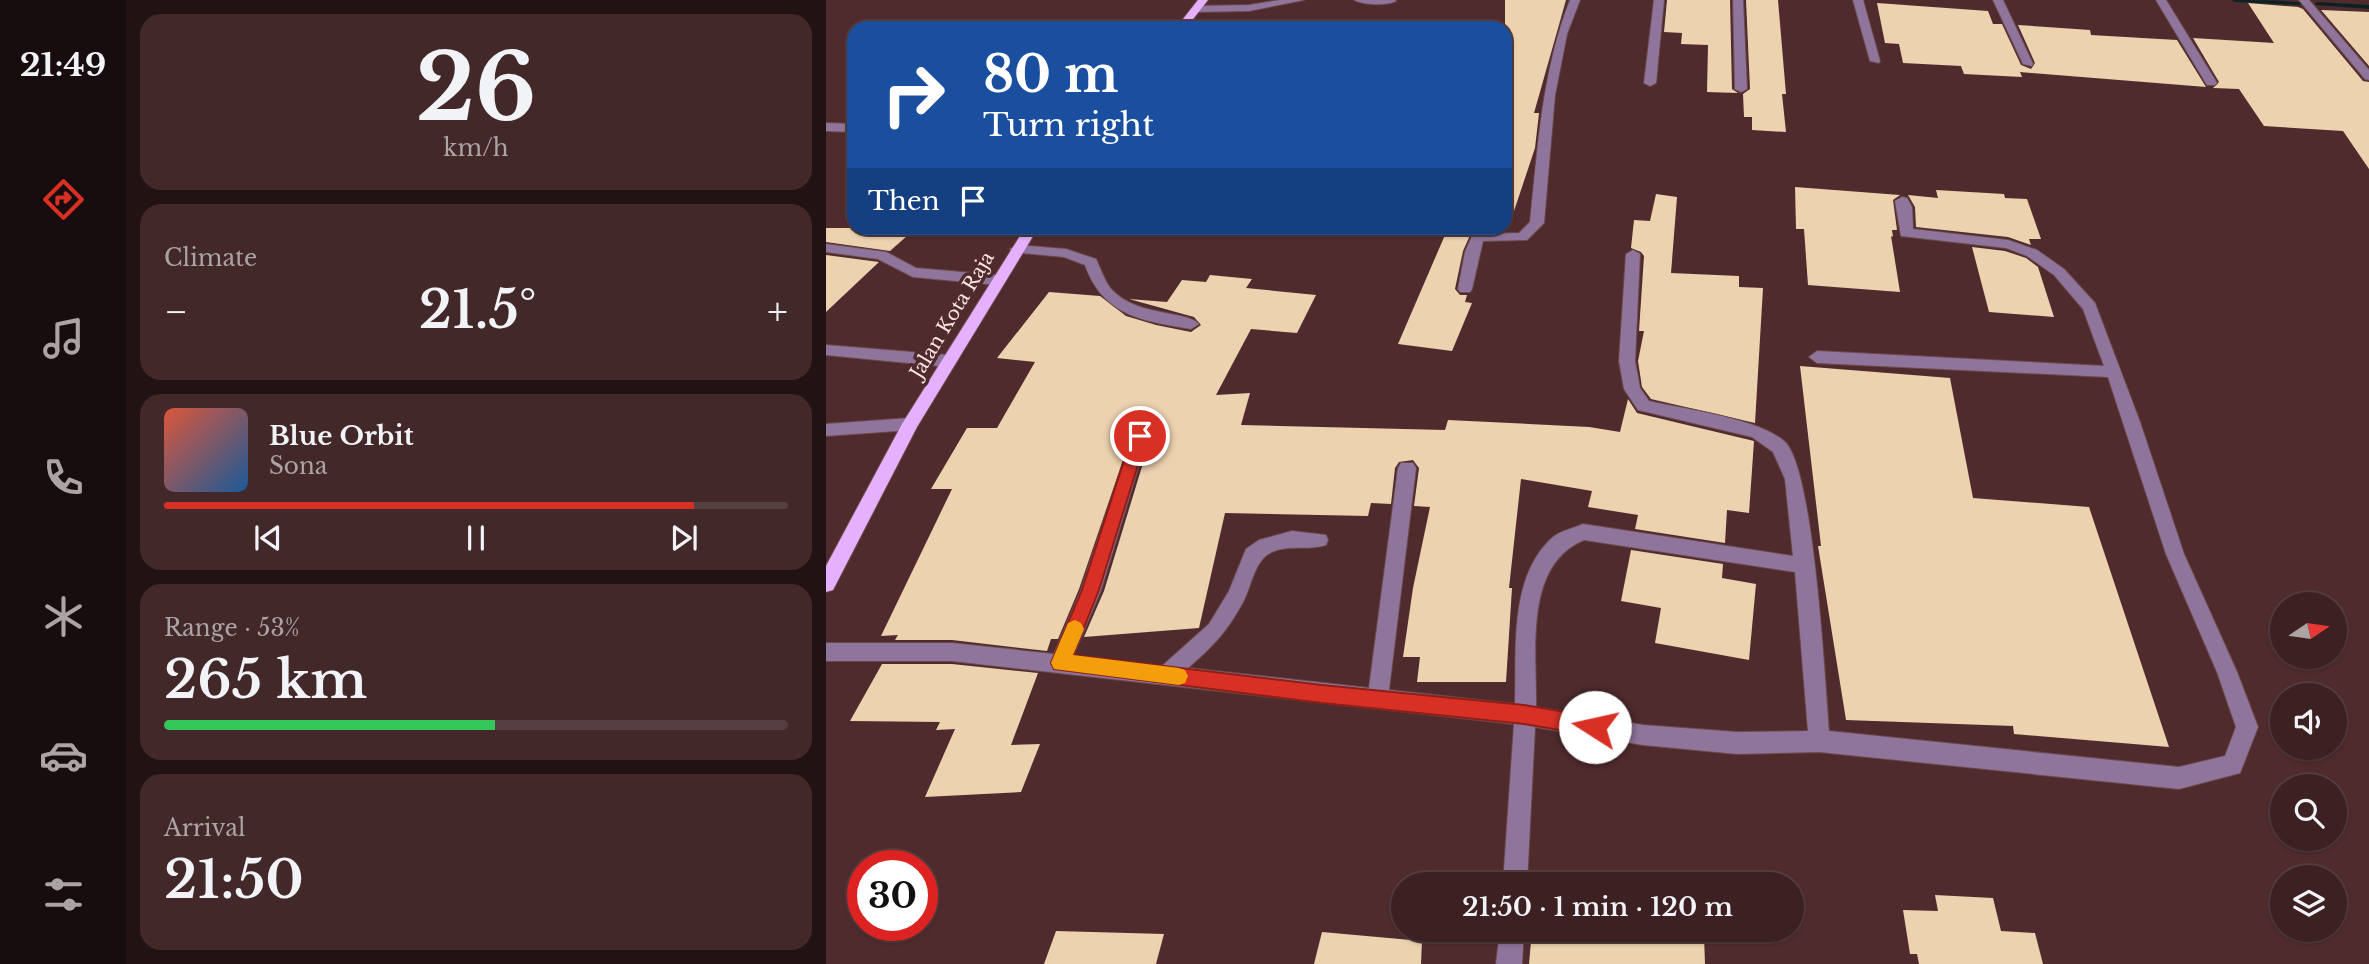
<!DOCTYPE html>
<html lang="en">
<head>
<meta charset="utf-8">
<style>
	:root { --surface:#3c2022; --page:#43282a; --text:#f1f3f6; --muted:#aca3a5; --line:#553e40; --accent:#d93025 }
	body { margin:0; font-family:"Libre Baskerville",serif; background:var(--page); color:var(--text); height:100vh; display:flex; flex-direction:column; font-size:26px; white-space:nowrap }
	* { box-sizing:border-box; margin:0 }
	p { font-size:23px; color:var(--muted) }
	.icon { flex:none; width:38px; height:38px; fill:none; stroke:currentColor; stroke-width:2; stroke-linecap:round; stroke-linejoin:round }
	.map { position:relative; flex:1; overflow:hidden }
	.sheet { display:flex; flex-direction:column; gap:14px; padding:14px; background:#211213; width:700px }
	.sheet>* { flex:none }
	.top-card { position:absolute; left:21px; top:21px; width:665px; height:214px; border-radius:21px; box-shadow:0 2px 5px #0004,0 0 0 2px var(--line); background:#1a4fa0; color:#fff; overflow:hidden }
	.needle { width:46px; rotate:77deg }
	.tools { position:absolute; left:1444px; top:592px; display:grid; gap:14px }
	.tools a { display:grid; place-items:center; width:77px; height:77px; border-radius:50%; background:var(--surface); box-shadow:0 2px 5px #0004,0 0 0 2px var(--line); font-size:35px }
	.speed { position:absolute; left:21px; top:850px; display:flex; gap:14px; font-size:35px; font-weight:700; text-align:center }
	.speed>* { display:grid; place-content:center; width:91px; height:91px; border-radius:50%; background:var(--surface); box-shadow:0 2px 5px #0004,0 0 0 2px var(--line); line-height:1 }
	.speed .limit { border:10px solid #d22; background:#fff; color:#111 }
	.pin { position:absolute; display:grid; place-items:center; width:60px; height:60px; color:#fff; margin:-30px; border:4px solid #fff; border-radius:50%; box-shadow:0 2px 7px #0007 }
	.me { position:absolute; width:77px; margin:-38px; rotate:280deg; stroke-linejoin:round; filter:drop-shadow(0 0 5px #0008) }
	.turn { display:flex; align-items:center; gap:24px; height:147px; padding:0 21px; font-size:32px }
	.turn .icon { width:91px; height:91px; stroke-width:2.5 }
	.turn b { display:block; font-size:49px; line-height:60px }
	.then { display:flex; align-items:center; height:66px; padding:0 21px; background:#0003; gap:14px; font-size:26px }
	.big { font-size:52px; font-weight:600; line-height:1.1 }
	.sheet .tile { flex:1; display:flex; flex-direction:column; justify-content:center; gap:10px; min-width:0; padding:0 24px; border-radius:21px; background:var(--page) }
	.sheet .dial { align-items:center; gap:0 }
	.dial b { font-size:91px; line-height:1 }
	.song { display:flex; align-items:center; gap:21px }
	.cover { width:84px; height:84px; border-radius:10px; background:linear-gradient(135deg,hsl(10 70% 55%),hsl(210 70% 35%)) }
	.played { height:7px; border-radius:4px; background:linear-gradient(90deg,var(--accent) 85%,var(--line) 85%) }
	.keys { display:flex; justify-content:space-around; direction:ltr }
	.heat { display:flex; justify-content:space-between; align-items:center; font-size:38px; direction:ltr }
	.charge { height:10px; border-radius:5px; background:linear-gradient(90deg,#34c759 53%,var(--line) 0) }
	.trip { position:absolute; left:565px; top:872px; width:413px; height:70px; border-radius:35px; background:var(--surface); box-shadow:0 2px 5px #0004,0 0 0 2px var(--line); font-weight:600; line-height:70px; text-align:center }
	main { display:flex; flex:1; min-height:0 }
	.menu { display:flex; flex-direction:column; width:126px; justify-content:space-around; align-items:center; background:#180d0e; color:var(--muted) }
	.menu .icon { width:49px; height:49px }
	.menu .active { color:var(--accent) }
	.menu b { font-size:32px; color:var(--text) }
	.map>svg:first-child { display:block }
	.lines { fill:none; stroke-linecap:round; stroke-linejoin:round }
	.stream { fill:#0c2222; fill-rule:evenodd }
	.building { fill:#ecd2af }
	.minor-casing { stroke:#6c494b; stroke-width:2 }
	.major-casing { stroke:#6c494b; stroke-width:2 }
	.minor { fill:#8f759b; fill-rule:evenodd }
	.major { fill:#e6b0fe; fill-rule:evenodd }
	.route { fill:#d93025; stroke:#8d1f18; stroke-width:2 }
	.slow { fill:#f59e0b }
	.labels { text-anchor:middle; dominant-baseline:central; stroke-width:7; stroke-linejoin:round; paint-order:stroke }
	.street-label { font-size:19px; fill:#fee5e6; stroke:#502b2e }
</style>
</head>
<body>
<main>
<nav class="menu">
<b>21:49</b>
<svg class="icon active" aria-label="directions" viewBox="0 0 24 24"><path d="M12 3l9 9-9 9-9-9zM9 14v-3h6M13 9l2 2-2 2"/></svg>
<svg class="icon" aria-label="music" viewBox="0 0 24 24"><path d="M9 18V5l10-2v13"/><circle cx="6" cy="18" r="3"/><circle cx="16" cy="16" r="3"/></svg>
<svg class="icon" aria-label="phone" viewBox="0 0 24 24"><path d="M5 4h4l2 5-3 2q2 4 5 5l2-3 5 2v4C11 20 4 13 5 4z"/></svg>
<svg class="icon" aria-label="climate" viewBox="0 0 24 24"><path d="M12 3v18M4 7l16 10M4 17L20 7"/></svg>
<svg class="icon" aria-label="car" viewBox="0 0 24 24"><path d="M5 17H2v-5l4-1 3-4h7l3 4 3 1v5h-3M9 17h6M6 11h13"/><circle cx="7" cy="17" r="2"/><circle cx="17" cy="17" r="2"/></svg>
<svg class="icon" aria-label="filters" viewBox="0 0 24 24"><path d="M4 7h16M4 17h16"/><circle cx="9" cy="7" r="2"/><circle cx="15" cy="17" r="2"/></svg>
</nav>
<section class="sheet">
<div class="tile dial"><b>26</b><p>km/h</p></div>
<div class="tile"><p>Climate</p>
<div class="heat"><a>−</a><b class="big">21.5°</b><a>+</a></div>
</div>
<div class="tile">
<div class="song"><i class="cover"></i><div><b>Blue Orbit</b><p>Sona</p></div></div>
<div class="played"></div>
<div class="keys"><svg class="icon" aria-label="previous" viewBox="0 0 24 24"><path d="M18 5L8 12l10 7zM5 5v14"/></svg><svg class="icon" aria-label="pause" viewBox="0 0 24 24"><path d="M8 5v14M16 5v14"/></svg><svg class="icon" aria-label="next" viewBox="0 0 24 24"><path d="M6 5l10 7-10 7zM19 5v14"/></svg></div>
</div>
<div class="tile"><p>Range · 53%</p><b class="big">265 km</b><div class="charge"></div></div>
<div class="tile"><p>Arrival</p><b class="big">21:50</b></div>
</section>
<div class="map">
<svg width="1543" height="964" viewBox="0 0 1543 964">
	<rect width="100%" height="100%" fill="#502b2e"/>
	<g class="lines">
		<!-- stream -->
		<path class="stream" d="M 1406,0 C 1426,0 1460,0 1478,3 L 1474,5 L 1409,2 Z
			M 1492,2 L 1543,5 L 1543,9 L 1490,5 L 1488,4 Z"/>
	</g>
	<!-- building -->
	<path class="building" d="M 679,0 L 740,0 L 708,113 L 713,113 L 709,148 L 685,220 L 679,219 Z
		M 841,0 L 904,0 L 906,89 L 912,93 L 881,92 L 882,45 L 855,44 L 856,33 L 838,32 Z
		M 920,0 L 952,0 L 960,94 L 956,94 L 960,132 L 926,130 L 926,117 L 918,117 L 917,94 L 924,89 Z
		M 1051,3 L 1162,11 L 1167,24 L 1176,24 L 1195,65 L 1205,69 L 1209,63 L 1192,25 L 1264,30 L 1265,35 L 1351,40 L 1380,87 L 1194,72 L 1196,77 L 1138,74 L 1135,66 L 1077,63 L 1073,44 L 1059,43 Z
		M 1422,3 L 1472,7 L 1477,9 L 1537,81 L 1543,82 L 1543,169 L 1517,131 L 1438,126 L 1413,89 L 1387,88 L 1393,82 L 1367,38 L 1448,43 Z
		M 1495,10 L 1543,12 L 1543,66 Z
		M 969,187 L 1074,195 L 1067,200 L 1071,230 L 1066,230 L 1067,237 L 1065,236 L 1074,292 L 982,285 L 978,229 L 970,229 Z
		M 1110,190 L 1178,194 L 1179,198 L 1201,199 L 1215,239 L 1203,239 L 1205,245 L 1182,237 L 1090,227 L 1089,207 L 1082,195 L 1112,198 Z
		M 830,194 L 851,197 L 845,273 L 913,276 L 913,287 L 937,288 L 929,423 L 825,399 L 816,387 L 812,361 L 818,331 L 813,331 L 818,256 L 815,252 L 805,248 L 808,220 L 824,221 Z
		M 0,228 L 90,228 L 64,251 L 0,242 Z
		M 622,228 L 665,228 L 664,231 L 645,233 L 637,251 L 629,289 L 634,295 L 641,295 L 639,302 L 646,303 L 626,351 L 572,344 Z
		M 1146,247 L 1179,251 L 1200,258 L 1212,267 L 1228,317 L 1163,312 Z
		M 0,255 L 53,262 L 0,312 Z
		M 384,275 L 426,279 L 420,288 L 490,295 L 471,333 L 425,329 L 390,395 L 424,393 L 415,425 L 619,430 L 622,420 L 763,427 L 794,432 L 802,399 L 811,413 L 928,441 L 923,513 L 901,510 L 899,543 L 809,529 L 812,515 L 762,507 L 766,491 L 695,479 L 683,588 L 686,588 L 680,682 L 591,682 L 594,657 L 577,657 L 587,588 L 604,507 L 588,506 L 593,468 L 587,460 L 573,462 L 569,468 L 565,504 L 545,503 L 542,516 L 399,513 L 373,628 L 258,637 L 278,591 L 325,437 L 321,429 L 308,428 L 253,589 L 232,639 L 225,639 L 221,651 L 126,640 L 69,640 L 72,635 L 55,636 L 126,489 L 105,489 L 141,428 L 171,428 L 209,362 L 171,358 L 223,292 L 274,296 L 300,316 L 330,325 L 365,332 L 375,325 L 368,317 L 303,299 L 341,302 L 356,280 L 380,282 Z
		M 974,366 L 1124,378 L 1147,498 L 1263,507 L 1343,747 L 1188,734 L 1187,726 L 1020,720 L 992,546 L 995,546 Z
		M 805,550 L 897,564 L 896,578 L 930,584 L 923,660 L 829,643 L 835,608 L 795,601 Z
		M 56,664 L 126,664 L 212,673 L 185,745 L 214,744 L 195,792 L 99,797 L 129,729 L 110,730 L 114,722 L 24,721 Z
		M 1109,895 L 1167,898 L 1175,931 L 1209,933 L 1217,964 L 1093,964 L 1091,954 L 1084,954 L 1077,910 L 1112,911 Z
		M 746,929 L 883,929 L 883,936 L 878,936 L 879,964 L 703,964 L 706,930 L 746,932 Z
		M 230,931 L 338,934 L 330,964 L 218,964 Z
		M 496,932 L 596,941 L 595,964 L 488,964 Z"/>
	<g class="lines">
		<!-- minor casing -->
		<g class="minor-casing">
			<path id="minor" d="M 454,0 L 478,0 L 423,11 L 370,12 L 365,9 L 370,6 L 423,5 Z
				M 528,0 L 569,0 L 570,1 C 561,6 537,5 528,0 Z
				M 744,0 L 754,0 L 741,34 L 729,95 L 718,223 L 701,240 L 657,241 L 646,289 L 644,292 L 634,292 L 632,289 L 639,252 L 647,234 L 693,233 L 704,222 C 712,146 716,71 744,0 Z
				M 828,0 L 838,0 L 830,83 L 824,86 L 818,83 Z
				M 907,0 L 917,0 L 921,89 L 915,92 L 909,89 Z
				M 1027,0 L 1037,0 L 1054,61 L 1053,63 L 1044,61 Z
				M 1167,0 L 1177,0 L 1207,64 L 1206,66 L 1197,64 Z
				M 1330,0 L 1340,0 L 1391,83 L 1389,85 L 1381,85 Z
				M 1473,0 L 1483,0 L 1543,70 L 1543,80 L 1539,79 Z
				M 0,123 L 28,124 L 28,132 L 0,131 Z
				M 1076,197 L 1081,198 L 1086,207 L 1087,229 L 1182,240 L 1211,250 L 1238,269 L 1269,303 L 1314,422 L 1358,554 L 1411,672 L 1432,727 L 1414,773 L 1353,789 L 993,752 L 911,754 L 817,745 L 709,727 L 701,884 L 677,884 L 688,724 L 126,661 L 0,661 L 0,643 L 126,643 L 228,654 L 255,590 L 306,436 L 308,431 L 320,431 L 322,436 L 275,590 L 247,656 L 336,666 L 383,624 L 403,591 L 420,549 L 433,540 L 466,531 L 500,535 L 502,540 L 500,545 C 482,551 464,544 446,552 C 428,560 426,586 417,602 C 401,632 387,646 362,668 L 543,688 L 572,468 L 575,463 L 587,463 L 590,468 L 563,690 L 689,704 C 691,650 682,577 727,537 C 734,531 748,528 757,524 L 967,556 L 959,479 L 947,452 L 926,437 L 812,410 L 798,389 L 793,361 L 800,254 L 807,250 L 814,254 L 809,361 L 814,388 L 823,401 C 857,409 937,419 960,443 C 988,474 999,680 1003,731 L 1353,767 L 1399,756 L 1410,727 L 1391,672 L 1340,554 L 1282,377 L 991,363 L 983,357 L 991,351 L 1278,366 L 1257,309 L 1228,275 L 1201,256 L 1180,248 L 1075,236 L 1069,201 ZM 758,540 L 969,572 L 982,731 L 911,732 L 817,725 L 710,707 C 711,653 697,565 758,540 Z
				M 0,244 L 60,252 L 90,268 L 171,275 L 178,280 L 171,285 L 87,277 L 52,259 L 0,252 Z
				M 191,245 L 240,249 L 270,259 C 275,269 278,280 285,289 C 310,317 360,310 373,324 L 365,329 C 317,321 277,316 259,265 L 238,257 L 186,252 L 184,249 Z
				M 0,345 L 123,355 L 131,361 L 123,367 L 0,355 Z
				M 84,418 L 92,424 L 84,430 L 0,436 L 0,424 Z
				M 674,929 L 698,929 L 696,964 L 670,964 Z"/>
		</g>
		<!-- major casing -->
		<g class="major-casing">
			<path id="major" d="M 372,0 L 382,0 L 360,28 L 350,28 Z
				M 199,228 L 212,228 L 91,427 L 7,590 L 0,592 L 0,566 L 76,424 Z"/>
		</g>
		<!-- minor -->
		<use href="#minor" class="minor"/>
		<!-- major -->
		<use href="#major" class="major"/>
	</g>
	<!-- route -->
	<path class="route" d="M 314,430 L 321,436 L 273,590 L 247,655 L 496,685 L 698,705 L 769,717 L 776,720 L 779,727 L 776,733 L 769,736 L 698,724 L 496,703 L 228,669 L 225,663 L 256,590 L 306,436 Z"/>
	<!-- slow -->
	<path class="slow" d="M 249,620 L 255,623 L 258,629 L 247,655 L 353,668 L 359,670 L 362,676 L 359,683 L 353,685 L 228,669 L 225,663 L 242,623 Z"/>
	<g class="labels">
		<!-- street labels -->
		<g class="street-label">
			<text transform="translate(126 315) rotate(-59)">Jalan Kota Raja</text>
		</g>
	</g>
</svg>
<div class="tools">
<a><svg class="needle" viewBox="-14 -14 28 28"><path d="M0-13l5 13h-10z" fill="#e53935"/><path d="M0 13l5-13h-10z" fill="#aca3a5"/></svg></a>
<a><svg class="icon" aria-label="sound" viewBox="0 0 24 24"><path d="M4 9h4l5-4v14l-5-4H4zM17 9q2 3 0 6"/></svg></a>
<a><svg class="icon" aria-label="search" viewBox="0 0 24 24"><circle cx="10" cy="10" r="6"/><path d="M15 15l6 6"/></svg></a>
<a><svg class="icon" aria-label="layers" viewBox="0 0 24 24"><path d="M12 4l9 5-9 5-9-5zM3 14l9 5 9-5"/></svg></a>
</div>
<div class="speed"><div class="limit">30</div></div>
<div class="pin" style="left:314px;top:436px;background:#d93025"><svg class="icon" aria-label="arrive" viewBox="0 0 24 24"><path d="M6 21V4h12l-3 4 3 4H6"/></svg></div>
<svg class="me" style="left:769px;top:727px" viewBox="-20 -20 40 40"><circle r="19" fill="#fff"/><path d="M0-13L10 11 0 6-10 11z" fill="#d93025"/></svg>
<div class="trip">21:50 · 1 min · 120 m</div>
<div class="top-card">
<div class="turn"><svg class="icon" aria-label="right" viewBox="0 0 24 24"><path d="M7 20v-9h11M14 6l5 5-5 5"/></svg><div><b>80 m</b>Turn right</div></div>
<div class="then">Then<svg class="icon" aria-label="arrive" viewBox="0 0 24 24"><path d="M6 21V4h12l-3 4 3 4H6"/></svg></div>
</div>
</div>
</main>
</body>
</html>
